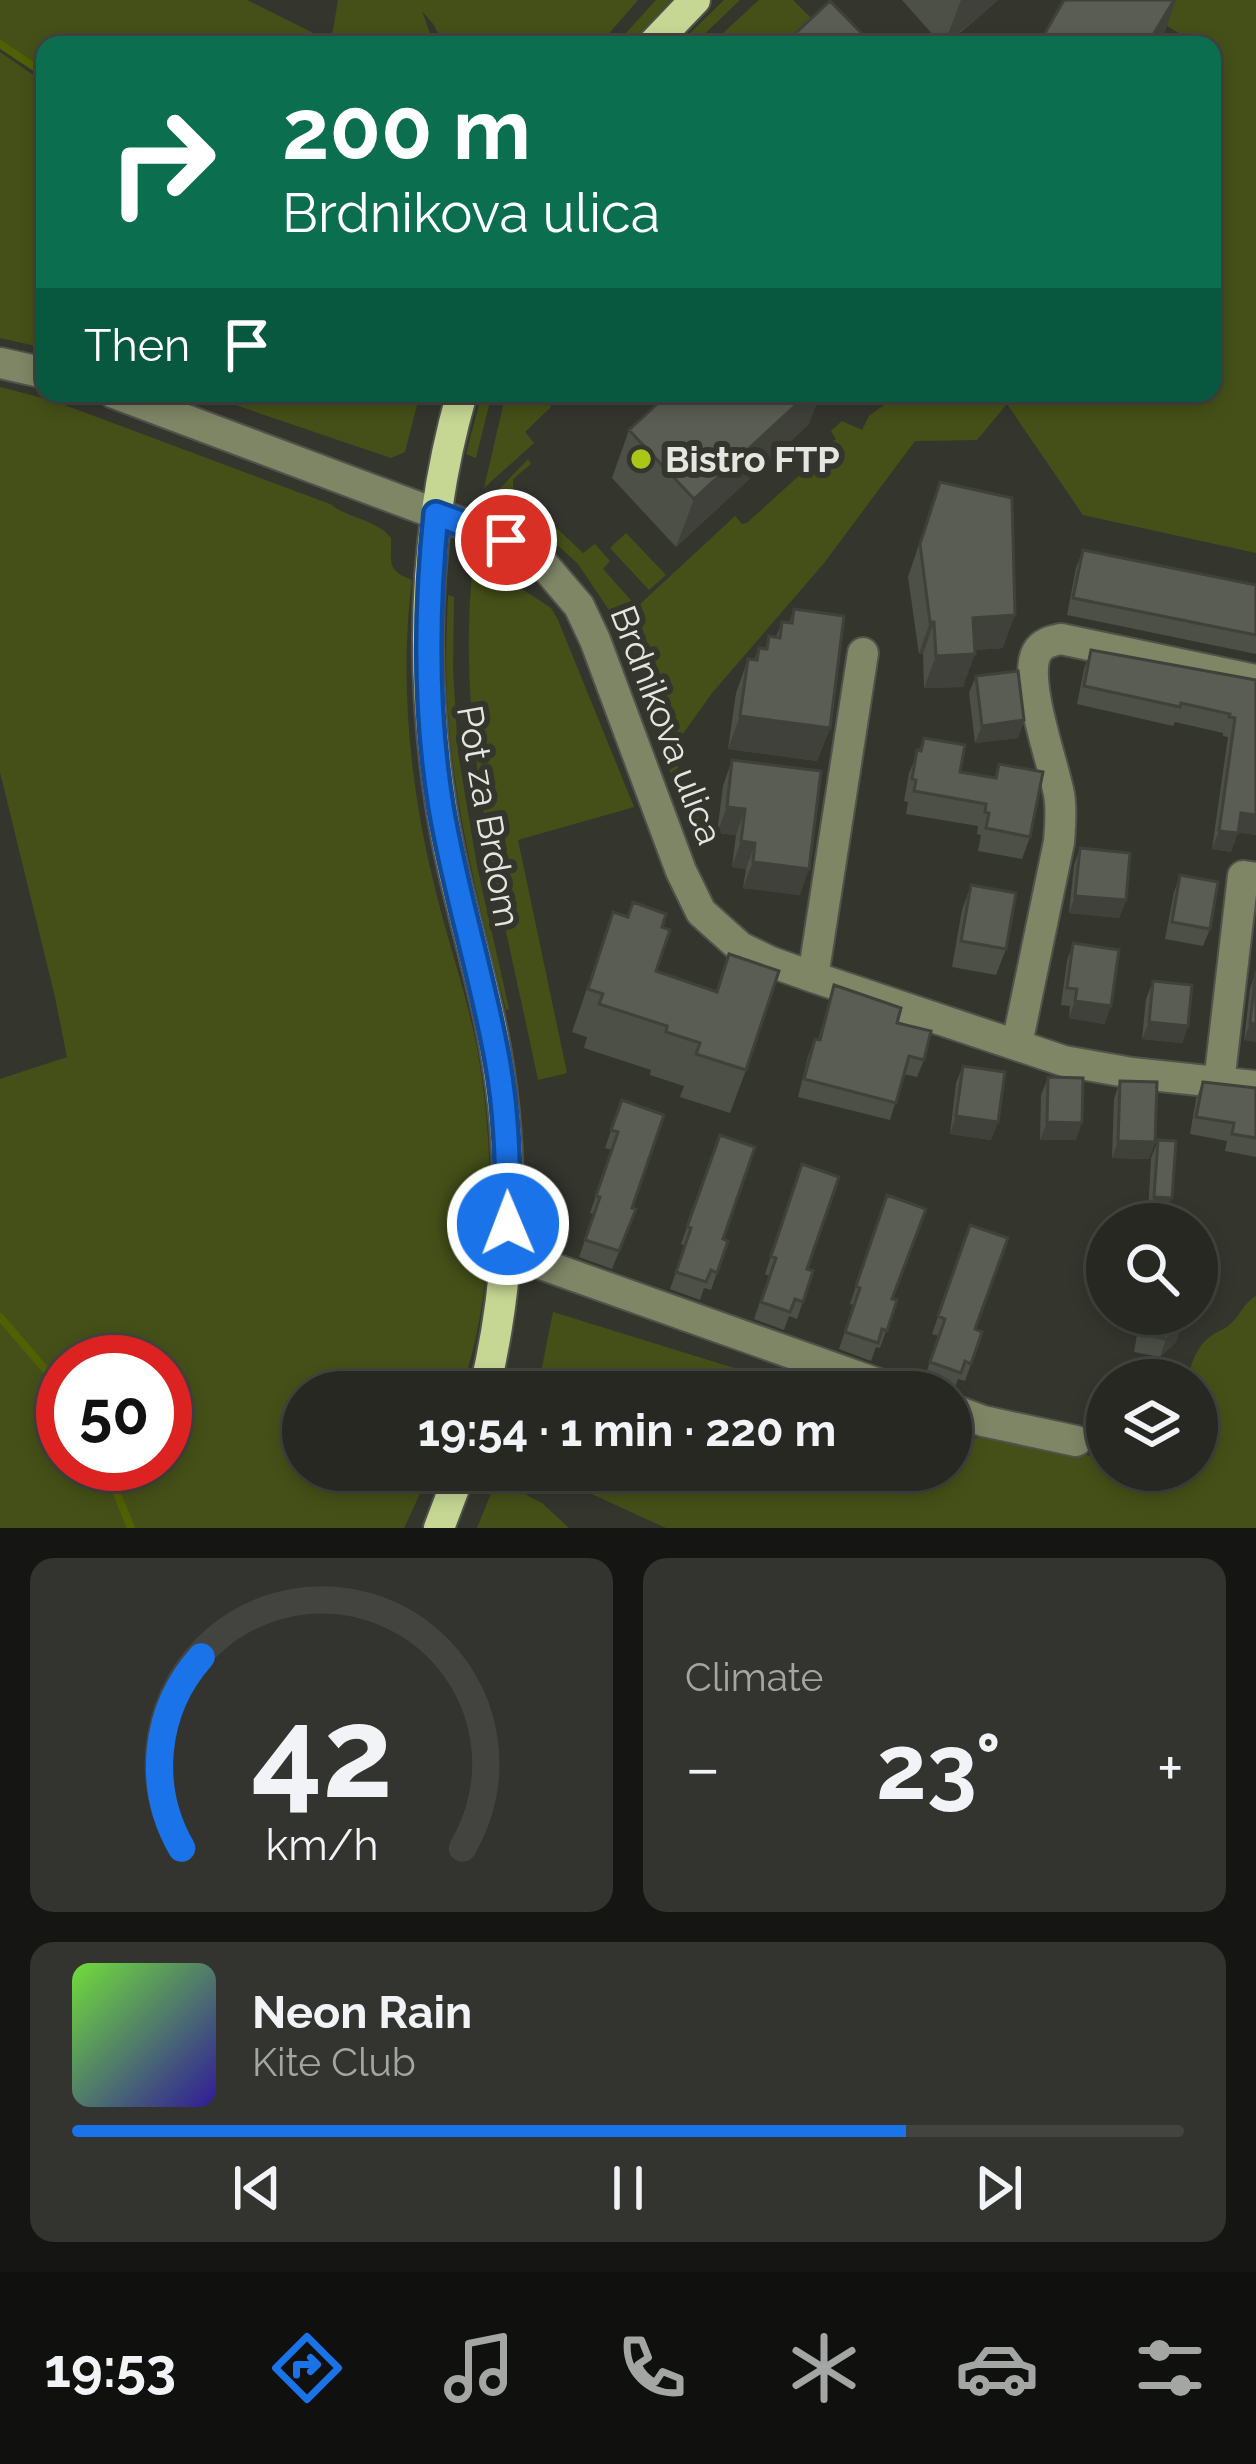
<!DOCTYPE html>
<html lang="en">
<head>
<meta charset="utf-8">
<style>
	:root { --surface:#272822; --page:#33342f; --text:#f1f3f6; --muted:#a4a6a5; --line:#434440; --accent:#1a73e8 }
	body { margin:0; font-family:Raleway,sans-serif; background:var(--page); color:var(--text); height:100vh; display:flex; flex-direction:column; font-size:45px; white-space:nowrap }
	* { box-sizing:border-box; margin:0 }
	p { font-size:39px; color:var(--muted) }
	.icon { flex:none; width:66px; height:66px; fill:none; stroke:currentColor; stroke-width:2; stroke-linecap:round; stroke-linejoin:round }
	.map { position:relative; height:1528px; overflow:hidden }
	.drawer { display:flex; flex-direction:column; gap:30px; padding:30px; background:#151613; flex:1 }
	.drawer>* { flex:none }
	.banner { position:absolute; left:36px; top:36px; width:1185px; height:366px; border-radius:24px; box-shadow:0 6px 18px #0003,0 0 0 3px var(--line); background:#0b6e4f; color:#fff; overflow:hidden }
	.tools { position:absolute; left:1086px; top:1203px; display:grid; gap:24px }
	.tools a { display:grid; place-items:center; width:132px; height:132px; border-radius:50%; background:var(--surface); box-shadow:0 6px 18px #0003,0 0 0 3px var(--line); font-size:60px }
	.speed { position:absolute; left:36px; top:1335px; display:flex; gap:24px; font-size:60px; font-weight:700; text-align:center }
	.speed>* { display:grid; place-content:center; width:156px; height:156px; border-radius:50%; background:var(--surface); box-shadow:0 6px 18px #0003,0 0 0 3px var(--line); line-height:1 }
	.speed .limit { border:18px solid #d22; background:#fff; color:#111 }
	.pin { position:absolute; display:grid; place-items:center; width:102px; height:102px; color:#fff; margin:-51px; border:6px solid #fff; border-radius:50%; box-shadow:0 3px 12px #0007 }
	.me { position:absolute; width:132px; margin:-66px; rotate:359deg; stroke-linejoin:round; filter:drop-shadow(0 0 9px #0008) }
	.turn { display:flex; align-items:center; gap:42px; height:252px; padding:0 48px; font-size:54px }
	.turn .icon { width:156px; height:156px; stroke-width:2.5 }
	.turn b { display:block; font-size:84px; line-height:102px }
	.then { display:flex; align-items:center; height:114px; padding:0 48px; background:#0003; gap:24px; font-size:45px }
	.big { font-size:90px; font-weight:700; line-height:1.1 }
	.drawer .tile { flex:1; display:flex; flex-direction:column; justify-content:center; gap:18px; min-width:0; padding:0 42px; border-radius:24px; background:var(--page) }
	.drawer .dial { align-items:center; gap:0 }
	.dial svg { height:312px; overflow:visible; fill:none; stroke:var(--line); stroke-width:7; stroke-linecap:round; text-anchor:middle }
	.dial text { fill:var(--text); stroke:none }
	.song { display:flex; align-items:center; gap:36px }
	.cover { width:144px; height:144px; border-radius:18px; background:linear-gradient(135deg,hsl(100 70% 55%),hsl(250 70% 35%)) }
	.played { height:12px; border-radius:6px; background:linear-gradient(90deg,var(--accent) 75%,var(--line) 75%) }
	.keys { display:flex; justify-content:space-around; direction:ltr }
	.heat { display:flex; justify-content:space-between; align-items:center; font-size:66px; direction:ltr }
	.drawer .tiles { flex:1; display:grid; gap:30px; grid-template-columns:1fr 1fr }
	.tile:last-child { grid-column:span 2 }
	.trip { position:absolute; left:282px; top:1371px; width:690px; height:120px; border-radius:60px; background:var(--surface); box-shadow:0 6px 18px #0003,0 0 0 3px var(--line); font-weight:700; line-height:120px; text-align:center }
	.tab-bar { display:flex; height:192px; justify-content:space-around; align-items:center; background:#10100e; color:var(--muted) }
	.tab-bar .icon { width:84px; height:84px }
	.tab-bar .current { color:var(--accent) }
	.tab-bar b { font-size:54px; color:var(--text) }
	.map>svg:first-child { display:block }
	.green { fill:#455018; fill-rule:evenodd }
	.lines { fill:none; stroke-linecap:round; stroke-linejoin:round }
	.stream { stroke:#516004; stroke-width:8 }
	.minor-casing { stroke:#50524b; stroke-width:34 }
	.major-casing { stroke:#50524b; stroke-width:34 }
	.minor { stroke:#7e8666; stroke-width:30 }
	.major { stroke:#c6d794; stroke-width:30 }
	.wall { fill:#4d5047 }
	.shaded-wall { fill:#3f413a }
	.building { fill:#5a5d53; stroke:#3f413a; stroke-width:3 }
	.route-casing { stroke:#114b97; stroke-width:30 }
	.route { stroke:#1a73e8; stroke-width:21 }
	.poi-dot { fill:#aac718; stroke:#34362e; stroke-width:4.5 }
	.labels { text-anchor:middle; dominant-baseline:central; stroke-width:12; stroke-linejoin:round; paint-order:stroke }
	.poi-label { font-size:36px; font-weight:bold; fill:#e5e6e1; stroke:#34362e; text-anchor:start }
	.street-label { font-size:36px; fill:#e5e6e1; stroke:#34362e }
</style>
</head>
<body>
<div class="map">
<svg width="1256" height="1528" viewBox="0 0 1256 1528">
	<rect width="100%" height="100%" fill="#34362e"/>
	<!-- green -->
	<path class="green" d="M 0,0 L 247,0 L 331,42 L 338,0 L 638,0 L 599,45 L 444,45 L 434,25 L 422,11 L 434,45 L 45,45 L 45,69 L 0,41 Z
		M 656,0 L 671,0 L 629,45 L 615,45 Z
		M 724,0 L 740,0 L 693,45 L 678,45 Z
		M 759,0 L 793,0 L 814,21 L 788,45 L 710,45 Z
		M 1126,0 L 1256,0 L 1256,553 L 1083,515 L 1007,404 L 977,440 L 915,441 L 824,563 L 712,693 L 672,749 L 689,801 L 693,801 L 702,827 L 701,842 L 698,846 L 611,613 L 578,564 L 562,549 L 545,536 L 524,513 L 491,498 L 528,459 L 531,464 L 513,479 L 513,491 L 523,496 L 583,553 L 595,544 L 610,561 L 603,569 L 637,607 L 735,516 L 742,524 L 747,523 L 824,453 L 822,449 L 836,439 L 831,431 L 842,421 L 862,430 L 869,416 L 900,393 L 1212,393 L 1212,45 L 1174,45 L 1180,34 Z
		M 0,52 L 45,83 L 45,348 L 0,338 Z
		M 0,387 L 54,401 L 330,504 C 349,519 376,519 391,538 C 392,562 385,570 412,580 C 399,678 410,785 433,880 C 446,937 466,991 477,1048 C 496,1151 497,1293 460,1392 L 303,1392 L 303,1470 L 431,1470 L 404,1528 L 0,1528 L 0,1079 L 67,1057 L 55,997 L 0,772 ZM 63,1362 L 165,1362 L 165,1464 L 63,1464 Z
		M 200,393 L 420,393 L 405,452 L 391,458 Z
		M 482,393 L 492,393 L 476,458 L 466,454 Z
		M 506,393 L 550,393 L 545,398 L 551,407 L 525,432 L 534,443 L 484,488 Z
		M 626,533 L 666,575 L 649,590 L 610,548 Z
		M 490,568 L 551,608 L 558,620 L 634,807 L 518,840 L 567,1073 L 538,1080 C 504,914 456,745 472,574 L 479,569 Z
		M 448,595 L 454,597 L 453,669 L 458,753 L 477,866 L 509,1009 L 506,1010 C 482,916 457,822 449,726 C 445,682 446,638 448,595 Z
		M 1256,1296 L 1256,1528 L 666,1528 L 539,1470 L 951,1470 L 951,1443 L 986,1436 L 1107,1459 L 1107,1470 L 1197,1470 L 1197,1380 L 1187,1380 C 1192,1362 1196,1347 1211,1336 C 1217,1331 1224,1330 1229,1325 C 1241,1316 1242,1304 1256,1296 Z
		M 553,1312 L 812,1392 L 537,1392 Z
		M 502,1482 L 542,1503 L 569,1528 L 477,1528 L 494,1486 L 501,1486 Z"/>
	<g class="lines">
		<!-- stream -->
		<path class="stream" d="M 0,44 L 45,74
			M 0,1317 L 63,1390
			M 105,1464 L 131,1528"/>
		<!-- minor casing -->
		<g class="minor-casing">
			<path id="minor" d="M 0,363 L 45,373
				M 114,393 L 506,540 L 544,565 L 579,606 L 595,640 L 681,871 L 701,912 L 740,947 L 771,962 L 813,977 L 1064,1061 L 1132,1073 L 1256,1086
				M 813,977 L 863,653
				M 1017,1044 L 1059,842 C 1060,826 1062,810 1059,794 C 1053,762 1022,679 1037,652 C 1042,643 1051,641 1061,639 L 1256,680
				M 1219,1083 L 1243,876 L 1256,878
				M 507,1252 L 901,1392
				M 951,1409 L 983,1421 L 1076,1441"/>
		</g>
		<!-- major casing -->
		<g class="major-casing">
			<path id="major" d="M 652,45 L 695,0
				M 462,393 C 424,525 420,664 440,799 C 451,875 474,947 490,1022 C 516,1145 513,1270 484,1392
				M 439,1528 L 461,1470"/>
		</g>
		<!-- minor -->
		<use href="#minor" class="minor"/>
		<!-- major -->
		<use href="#major" class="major"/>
	</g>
	<!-- wall -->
	<path class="wall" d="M 902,0 L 998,0 L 946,45 L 942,45 Z
		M 809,424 L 676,547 L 612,478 L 629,430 Z
		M 940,482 L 1003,648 L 974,650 L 963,687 L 924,688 L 923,654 L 919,654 L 908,577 Z
		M 1083,550 L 1256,585 L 1256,654 L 1067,615 L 1076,568 Z
		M 794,609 L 830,728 L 817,761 L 728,749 L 736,693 L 748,659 L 754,660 L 759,648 L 765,649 L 769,636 L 776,637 L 782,622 L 789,623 Z
		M 1091,650 L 1256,680 L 1256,835 L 1238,832 L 1231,852 L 1212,849 L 1228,737 L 1223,736 L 1223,733 L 1175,722 L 1173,726 L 1077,704 L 1084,669 Z
		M 976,676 L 1024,720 L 1018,738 L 975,743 L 969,693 Z
		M 924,738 L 960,772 L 994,778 L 999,764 L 1030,837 L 1022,859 L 978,851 L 981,835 L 977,834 L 978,826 L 906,814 L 908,802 L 904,801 L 909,773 Z
		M 732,760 L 800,895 L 743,888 L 746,869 L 732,867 L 736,835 L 717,833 L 723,786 Z
		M 1080,848 L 1126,900 L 1119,918 L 1069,913 L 1074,865 Z
		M 1180,875 L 1210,929 L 1203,946 L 1165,939 L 1174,892 Z
		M 971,885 L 1006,949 L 996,975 L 952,967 L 962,910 Z
		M 613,912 L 662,927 L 656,971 L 716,991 L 729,954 L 746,1070 L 730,1113 L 680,1097 L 684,1086 L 650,1075 L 651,1070 L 584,1048 L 587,1037 L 572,1032 Z
		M 1073,943 L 1105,1024 L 1069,1018 L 1070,1006 L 1061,1005 L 1067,961 Z
		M 1256,971 L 1256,1042 L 1244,1040 L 1250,989 Z
		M 1153,981 L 1188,1026 L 1182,1043 L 1142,1039 L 1146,999 Z
		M 834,985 L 897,1023 L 924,1060 L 917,1077 L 904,1074 L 890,1120 L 798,1097 L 808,1056 L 815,1039 L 818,1040 Z
		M 963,1066 L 998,1122 L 991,1140 L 950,1134 L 956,1083 Z
		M 1048,1077 L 1076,1140 L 1040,1140 L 1041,1095 Z
		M 1120,1081 L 1155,1142 L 1149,1159 L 1112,1158 L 1114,1099 Z
		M 1203,1082 L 1256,1088 L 1256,1157 L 1225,1151 L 1227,1141 L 1190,1134 L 1196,1099 Z
		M 622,1100 L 632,1208 L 636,1209 L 612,1269 L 579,1257 L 594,1214 L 590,1213 L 612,1150 L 605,1148 Z
		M 720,1135 L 723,1239 L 728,1241 L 711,1290 L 704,1288 L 700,1300 L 670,1289 L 685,1246 L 681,1244 Z
		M 1158,1140 L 1166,1215 L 1148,1214 L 1151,1158 Z
		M 802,1164 L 807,1269 L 813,1271 L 797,1319 L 789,1316 L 784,1330 L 754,1319 L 769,1276 L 765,1274 Z
		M 887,1195 L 892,1299 L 897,1300 L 880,1348 L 876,1347 L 871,1361 L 839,1349 L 854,1305 L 850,1304 Z
		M 970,1225 L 975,1329 L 982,1332 L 965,1381 L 958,1379 L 954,1390 L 924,1379 L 939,1336 L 932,1334 Z
		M 1124,1314 L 1184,1314 L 1176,1342 L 1160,1357 L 1134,1352 L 1140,1318 Z"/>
	<!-- shaded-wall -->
	<path class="shaded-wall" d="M 961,0 L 998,0 L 944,45 Z
		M 1174,0 L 1176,0 L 1163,38 L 1158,45 L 1147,45 Z
		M 809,393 L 821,393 L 809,424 L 676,547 L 694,499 Z
		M 1015,615 L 1003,648 L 962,651 L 973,618 Z
		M 930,622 L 934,622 L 923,654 L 919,654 Z
		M 975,654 L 963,687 L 924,688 L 936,656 Z
		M 740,716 L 830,728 L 817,761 L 728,749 Z
		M 1024,720 L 1018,738 L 975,743 L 982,726 Z
		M 727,807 L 745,809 L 736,835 L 717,833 Z
		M 1241,813 L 1256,815 L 1256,835 L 1234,832 Z
		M 1219,831 L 1238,833 L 1231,852 L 1212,849 Z
		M 741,841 L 755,843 L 746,869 L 732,867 Z
		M 753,862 L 809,869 L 800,895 L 743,888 Z
		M 1075,896 L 1126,900 L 1119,918 L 1069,913 Z
		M 1075,1001 L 1111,1006 L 1105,1024 L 1069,1018 Z
		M 1149,1022 L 1188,1026 L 1182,1043 L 1142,1039 Z
		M 1250,1023 L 1256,1024 L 1256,1042 L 1244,1040 Z
		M 956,1116 L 998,1122 L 991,1140 L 950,1134 Z
		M 1047,1122 L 1082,1123 L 1076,1140 L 1040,1140 Z
		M 1118,1141 L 1155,1142 L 1149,1159 L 1112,1158 Z
		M 1154,1197 L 1172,1198 L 1166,1215 L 1148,1214 Z
		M 1183,1324 L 1176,1342 L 1160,1357 L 1166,1339 Z"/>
	<!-- building -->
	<path class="building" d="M 1064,0 L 1174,0 L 1147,45 L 1038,45 Z
		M 830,1 L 873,45 L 783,45 Z
		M 669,393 L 809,393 L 694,499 L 629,430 Z
		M 940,482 L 1012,498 L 1015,615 L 973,618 L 975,654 L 936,656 L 934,622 L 930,622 L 920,544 Z
		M 1083,550 L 1256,585 L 1256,635 L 1073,598 Z
		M 794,609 L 844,616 L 830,728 L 740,716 L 748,659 L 757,660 L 759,648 L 767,649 L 769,636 L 780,638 L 782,622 L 792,623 Z
		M 1091,650 L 1256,680 L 1256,815 L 1241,813 L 1238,833 L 1219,831 L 1235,718 L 1229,717 L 1230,714 L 1181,703 L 1180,707 L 1084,686 Z
		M 1018,671 L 1024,720 L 982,726 L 976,676 Z
		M 924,738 L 965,745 L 960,772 L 996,778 L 999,764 L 1043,772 L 1030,837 L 986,828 L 989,813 L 985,812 L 986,804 L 914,791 L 916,780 L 912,779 L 917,750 L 921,751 Z
		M 732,760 L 821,771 L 809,869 L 753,862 L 755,843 L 741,841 L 745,809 L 727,807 Z
		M 1080,848 L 1130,853 L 1126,900 L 1075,896 Z
		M 1180,875 L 1218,882 L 1210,929 L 1172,922 Z
		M 971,885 L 1016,893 L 1006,949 L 961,941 Z
		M 633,902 L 666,914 L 662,927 L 670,930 L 656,971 L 717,992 L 729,954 L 779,971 L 746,1070 L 696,1054 L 700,1043 L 666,1032 L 667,1026 L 599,1004 L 603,994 L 588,989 L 613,912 L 628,917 Z
		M 1073,943 L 1119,950 L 1111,1006 L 1075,1001 L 1077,989 L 1067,988 Z
		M 1256,971 L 1256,1024 L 1250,1023 Z
		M 1153,981 L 1192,985 L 1188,1026 L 1149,1022 Z
		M 834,985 L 901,1008 L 897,1023 L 931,1031 L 924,1060 L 909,1056 L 896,1103 L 804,1079 L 815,1039 L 820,1040 Z
		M 963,1066 L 1005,1072 L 998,1122 L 956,1116 Z
		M 1048,1077 L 1083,1078 L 1082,1123 L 1047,1122 Z
		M 1120,1081 L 1157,1082 L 1155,1142 L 1118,1141 Z
		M 1203,1082 L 1256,1088 L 1256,1138 L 1232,1134 L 1234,1123 L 1196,1117 Z
		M 622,1100 L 664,1115 L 632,1208 L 636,1209 L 619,1251 L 585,1240 L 600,1197 L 596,1196 L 618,1132 L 611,1130 Z
		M 720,1135 L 755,1147 L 723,1239 L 728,1241 L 717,1273 L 711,1270 L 706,1282 L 676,1272 L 691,1228 L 687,1227 Z
		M 1158,1140 L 1176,1141 L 1172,1198 L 1154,1197 Z
		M 802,1164 L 839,1177 L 807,1269 L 813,1271 L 803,1302 L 795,1299 L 790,1312 L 761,1302 L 776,1258 L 771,1256 Z
		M 887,1195 L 926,1209 L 892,1299 L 897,1300 L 887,1331 L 882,1329 L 878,1343 L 845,1332 L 860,1288 L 856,1286 Z
		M 970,1225 L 1008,1238 L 975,1329 L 982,1332 L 971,1364 L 965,1361 L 961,1373 L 930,1362 L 945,1319 L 938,1316 Z
		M 1144,1314 L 1184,1314 L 1183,1324 L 1166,1339 L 1141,1334 Z"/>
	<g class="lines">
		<!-- route casing -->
		<g class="route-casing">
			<path id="route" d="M 506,540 L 436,514 C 426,612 425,709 441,807 C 455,892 482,974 497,1059 C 507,1113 508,1168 508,1224"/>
		</g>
		<!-- route -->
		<use href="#route" class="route"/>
	</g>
	<!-- markers -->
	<circle class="poi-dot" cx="641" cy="459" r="12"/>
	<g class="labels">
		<!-- poi labels -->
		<g class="poi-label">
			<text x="665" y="459">Bistro FTP</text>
		</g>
		<!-- street labels -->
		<g class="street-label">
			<text transform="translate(667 725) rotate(69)">Brdnikova ulica</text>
			<text transform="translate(489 816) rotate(80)">Pot za Brdom</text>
		</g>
	</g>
</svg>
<div class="tools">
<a><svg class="icon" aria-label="search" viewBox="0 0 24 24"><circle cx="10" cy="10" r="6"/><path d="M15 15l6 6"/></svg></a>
<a><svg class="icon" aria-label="layers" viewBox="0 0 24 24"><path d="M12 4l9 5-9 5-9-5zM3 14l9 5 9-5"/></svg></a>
</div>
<div class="speed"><div class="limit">50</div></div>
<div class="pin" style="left:506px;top:540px;background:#d93025"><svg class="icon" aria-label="arrive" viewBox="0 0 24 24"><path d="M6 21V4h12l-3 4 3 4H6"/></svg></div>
<svg class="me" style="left:508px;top:1224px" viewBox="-20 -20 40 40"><circle r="17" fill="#1a73e8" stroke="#fff" stroke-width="3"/><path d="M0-11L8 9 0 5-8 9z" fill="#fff"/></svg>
<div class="trip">19:54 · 1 min · 220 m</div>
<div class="banner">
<div class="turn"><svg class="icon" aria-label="right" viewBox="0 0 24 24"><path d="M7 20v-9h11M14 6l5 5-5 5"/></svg><div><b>200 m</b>Brdnikova ulica</div></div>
<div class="then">Then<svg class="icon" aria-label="arrive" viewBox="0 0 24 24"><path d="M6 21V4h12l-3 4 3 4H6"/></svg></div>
</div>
</div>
<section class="drawer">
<div class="tiles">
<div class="tile dial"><svg viewBox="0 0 100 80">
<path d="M14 69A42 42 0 1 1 86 69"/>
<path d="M14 69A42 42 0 0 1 19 20" stroke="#1a73e8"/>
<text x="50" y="56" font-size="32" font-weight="700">42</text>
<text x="50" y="72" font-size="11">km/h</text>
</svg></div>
<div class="tile"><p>Climate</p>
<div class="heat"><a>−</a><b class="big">23°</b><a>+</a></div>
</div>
<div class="tile">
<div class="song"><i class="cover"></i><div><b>Neon Rain</b><p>Kite Club</p></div></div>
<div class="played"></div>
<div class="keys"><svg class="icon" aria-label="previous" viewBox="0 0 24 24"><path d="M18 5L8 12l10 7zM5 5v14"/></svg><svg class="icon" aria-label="pause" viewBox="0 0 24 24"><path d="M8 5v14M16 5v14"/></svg><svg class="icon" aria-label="next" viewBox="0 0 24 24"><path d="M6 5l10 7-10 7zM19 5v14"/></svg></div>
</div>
</div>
</section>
<nav class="tab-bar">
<b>19:53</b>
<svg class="icon current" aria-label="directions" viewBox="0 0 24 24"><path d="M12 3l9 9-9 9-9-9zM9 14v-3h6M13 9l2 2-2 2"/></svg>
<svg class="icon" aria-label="music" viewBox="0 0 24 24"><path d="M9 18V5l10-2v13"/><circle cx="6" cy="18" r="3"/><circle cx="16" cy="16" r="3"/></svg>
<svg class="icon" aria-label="phone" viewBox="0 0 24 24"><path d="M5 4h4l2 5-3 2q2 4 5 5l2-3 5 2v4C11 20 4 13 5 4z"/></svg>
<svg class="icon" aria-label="climate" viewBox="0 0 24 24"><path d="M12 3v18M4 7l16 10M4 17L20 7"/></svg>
<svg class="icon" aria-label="car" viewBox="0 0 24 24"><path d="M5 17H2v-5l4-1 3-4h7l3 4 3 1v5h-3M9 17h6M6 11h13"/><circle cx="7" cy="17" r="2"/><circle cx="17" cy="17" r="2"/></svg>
<svg class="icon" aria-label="filters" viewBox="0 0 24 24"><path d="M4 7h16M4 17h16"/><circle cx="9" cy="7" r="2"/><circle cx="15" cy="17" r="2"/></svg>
</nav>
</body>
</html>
